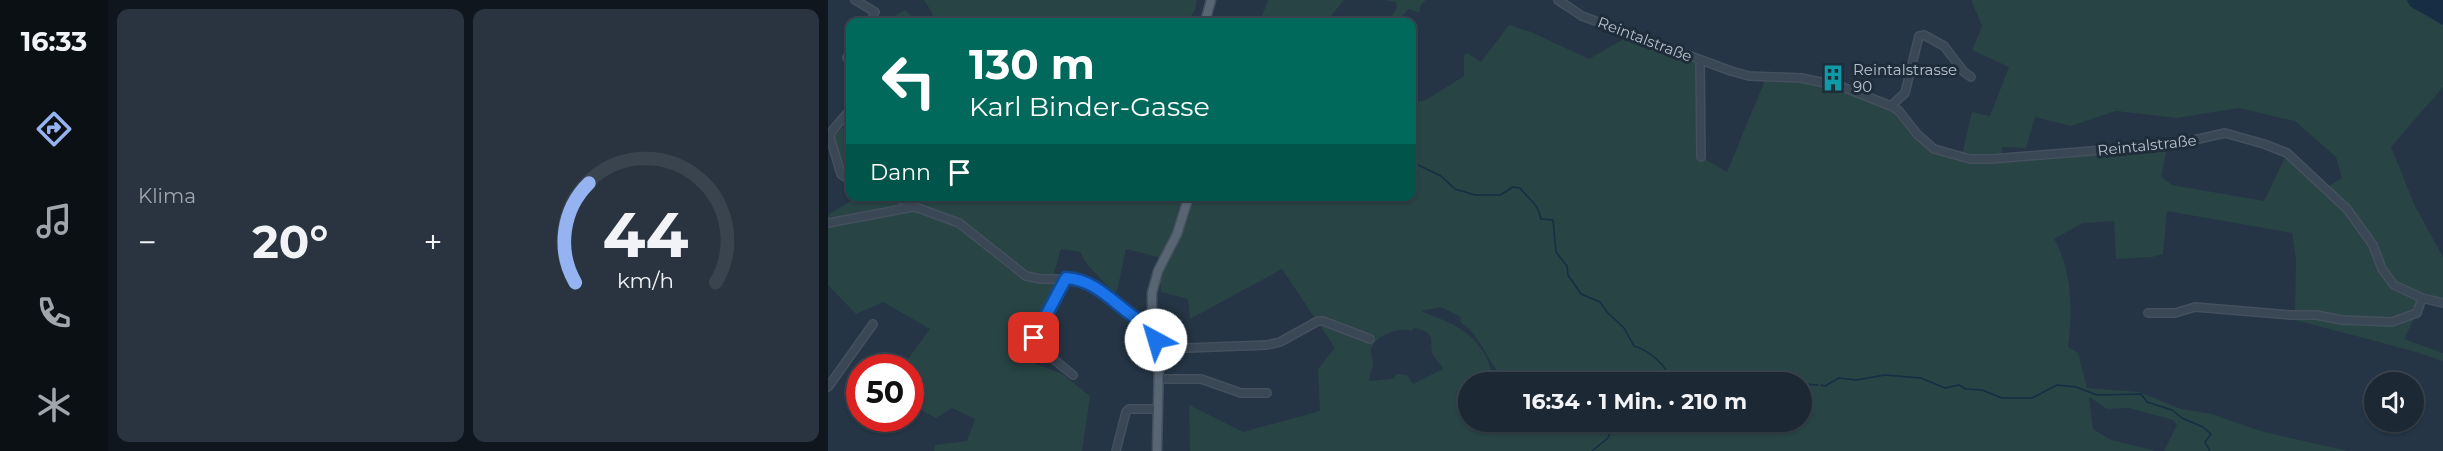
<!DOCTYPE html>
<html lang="de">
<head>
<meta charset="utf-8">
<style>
	:root { --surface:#1c2834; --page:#293440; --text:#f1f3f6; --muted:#a0a6ac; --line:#3a444f; --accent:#95b2f1 }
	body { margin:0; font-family:Montserrat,sans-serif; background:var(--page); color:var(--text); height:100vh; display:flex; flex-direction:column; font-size:22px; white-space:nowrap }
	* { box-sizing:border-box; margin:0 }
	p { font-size:20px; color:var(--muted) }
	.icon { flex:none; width:33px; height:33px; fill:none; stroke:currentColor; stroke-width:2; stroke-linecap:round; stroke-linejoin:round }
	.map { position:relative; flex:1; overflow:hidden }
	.details { display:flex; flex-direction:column; gap:9px; padding:9px; background:#0f161d; width:720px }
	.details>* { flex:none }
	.top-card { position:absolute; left:18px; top:18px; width:570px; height:183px; border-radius:12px; box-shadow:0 2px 4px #0004,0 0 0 2px var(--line); background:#00695c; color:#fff; overflow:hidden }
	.buttons { position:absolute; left:1536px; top:372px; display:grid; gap:12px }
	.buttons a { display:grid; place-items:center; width:60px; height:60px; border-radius:50%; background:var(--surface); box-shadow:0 2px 4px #0004,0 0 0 2px var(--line); font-size:30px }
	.speed { position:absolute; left:18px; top:354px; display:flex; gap:12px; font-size:30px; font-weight:700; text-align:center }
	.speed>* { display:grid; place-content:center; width:78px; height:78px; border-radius:50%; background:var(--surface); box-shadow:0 2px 4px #0004,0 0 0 2px var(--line); line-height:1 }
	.speed .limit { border:9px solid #d22; background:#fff; color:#111 }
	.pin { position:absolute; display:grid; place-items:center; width:51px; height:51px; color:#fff; margin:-26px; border-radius:12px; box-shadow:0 3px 9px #0006 }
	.me { position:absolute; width:66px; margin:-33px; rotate:321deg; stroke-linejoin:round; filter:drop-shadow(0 0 4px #0008) }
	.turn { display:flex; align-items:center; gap:21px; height:126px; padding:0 24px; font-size:27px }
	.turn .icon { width:78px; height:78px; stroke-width:2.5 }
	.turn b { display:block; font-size:42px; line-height:51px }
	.then { display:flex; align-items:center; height:57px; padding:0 24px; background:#0003; gap:12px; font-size:22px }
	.big { font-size:45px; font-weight:700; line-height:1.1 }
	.details .tile { flex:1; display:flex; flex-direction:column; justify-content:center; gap:9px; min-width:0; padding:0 21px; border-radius:12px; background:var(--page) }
	.details .dial { align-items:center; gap:0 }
	.dial svg { height:156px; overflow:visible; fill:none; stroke:var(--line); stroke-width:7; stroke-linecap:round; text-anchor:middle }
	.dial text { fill:var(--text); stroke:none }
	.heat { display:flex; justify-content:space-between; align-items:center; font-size:33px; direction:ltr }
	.details .tiles { flex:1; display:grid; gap:9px; grid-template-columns:repeat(2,1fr) }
	.trip { position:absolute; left:630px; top:372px; width:354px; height:60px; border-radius:30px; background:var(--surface); box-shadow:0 2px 4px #0004,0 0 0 2px var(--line); font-weight:700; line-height:60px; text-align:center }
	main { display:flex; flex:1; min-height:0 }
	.dock { display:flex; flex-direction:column; width:108px; justify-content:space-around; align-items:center; background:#0b1015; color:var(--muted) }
	.dock .icon { width:42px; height:42px }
	.dock .current { color:var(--accent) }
	.dock b { font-size:27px; color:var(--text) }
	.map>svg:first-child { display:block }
	.green { fill:#284445; fill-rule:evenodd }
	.water { fill:#172d44 }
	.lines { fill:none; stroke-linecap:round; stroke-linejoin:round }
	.stream { stroke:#172d44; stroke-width:1.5 }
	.minor-casing { stroke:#44505d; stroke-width:10 }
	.major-casing { stroke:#44505d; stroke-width:11 }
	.minor { stroke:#3a4754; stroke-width:7 }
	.major { stroke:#586674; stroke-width:8 }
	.route-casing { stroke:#114b97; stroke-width:15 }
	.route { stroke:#1a73e8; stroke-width:10 }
	.labels { text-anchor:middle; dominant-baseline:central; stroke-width:6; stroke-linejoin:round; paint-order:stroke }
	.street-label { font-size:15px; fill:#b8c2cd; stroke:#1f2c39 }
	.poi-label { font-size:15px; fill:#b8c2cd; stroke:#1f2c39; text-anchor:start }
</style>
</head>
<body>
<main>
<nav class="dock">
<b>16:33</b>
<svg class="icon current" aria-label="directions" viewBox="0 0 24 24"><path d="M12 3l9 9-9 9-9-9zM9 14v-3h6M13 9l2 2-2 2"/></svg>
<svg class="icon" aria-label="music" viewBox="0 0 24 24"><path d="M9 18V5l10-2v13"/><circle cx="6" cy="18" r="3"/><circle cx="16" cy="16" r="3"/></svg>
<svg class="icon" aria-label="phone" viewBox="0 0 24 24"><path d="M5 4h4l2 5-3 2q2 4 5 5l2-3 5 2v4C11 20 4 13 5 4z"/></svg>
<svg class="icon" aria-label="climate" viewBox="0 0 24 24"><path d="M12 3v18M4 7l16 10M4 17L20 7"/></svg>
</nav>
<section class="details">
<div class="tiles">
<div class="tile"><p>Klima</p>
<div class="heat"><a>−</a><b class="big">20°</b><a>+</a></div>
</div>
<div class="tile dial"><svg viewBox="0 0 100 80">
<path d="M14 69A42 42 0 1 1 86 69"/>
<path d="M14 69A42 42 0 0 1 21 18" stroke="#95b2f1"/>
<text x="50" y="56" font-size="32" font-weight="700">44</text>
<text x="50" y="72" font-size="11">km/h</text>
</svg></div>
</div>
</section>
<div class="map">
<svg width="1615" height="451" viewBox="0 0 1615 451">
	<rect width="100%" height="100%" fill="#253545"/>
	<!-- green -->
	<path class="green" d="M 96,0 L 369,0 L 367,10 L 359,22 L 102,22 L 105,14 Z
		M 440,0 L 516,0 L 498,22 L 432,22 Z
		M 555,0 L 598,0 L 593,5 L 591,13 L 581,9 L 568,22 L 559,22 L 569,8 L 568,2 Z
		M 1143,0 L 1579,0 L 1582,6 L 1615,25 L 1615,87 L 1563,147 L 1587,206 L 1615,257 L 1615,307 L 1595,301 L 1576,339 L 1615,353 L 1615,361 L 1585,351 L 1467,320 L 1468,260 L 1464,233 L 1339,211 L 1335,254 L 1324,257 L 1288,259 L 1286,221 L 1255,223 L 1226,239 C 1244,270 1245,311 1240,347 L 1250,353 L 1259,388 L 1311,392 L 1353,409 L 1384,414 L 1432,431 L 1520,451 L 1336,451 L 1349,425 L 1345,420 L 1301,408 L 1279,409 L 1261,397 L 1265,429 L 1283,440 L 1328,451 L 362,451 L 361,405 L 415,432 L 492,411 L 490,369 L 507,348 L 454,269 L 362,319 L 360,299 L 333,292 L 330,257 L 298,249 L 289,291 L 286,293 L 258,263 L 252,252 L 233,249 L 226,273 L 235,275 L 196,359 L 234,374 L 262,396 L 254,451 L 106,451 L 107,445 L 139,441 L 147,419 L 124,408 L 108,418 L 83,405 L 82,368 L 74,367 L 102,329 L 55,302 L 28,314 L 0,285 L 0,215 L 31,196 L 584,196 L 584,94 L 590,102 L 598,100 L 636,76 L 636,55 L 639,53 L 653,62 L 681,25 L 703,32 L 761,59 L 799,37 L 869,63 L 870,155 L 899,172 L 940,73 L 969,75 L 1063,106 L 1106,149 L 1134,155 L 1144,112 L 1162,116 L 1181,67 L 1144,50 L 1154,26 ZM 1411,108 L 1467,121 L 1508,157 L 1514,178 L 1501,186 L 1459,153 L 1436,201 L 1344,185 L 1333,177 L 1339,148 L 1174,158 L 1174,147 L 1198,148 L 1207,117 L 1243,126 L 1288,111 L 1349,118 ZM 613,307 L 633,317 L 632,322 C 655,337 658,362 676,377 L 711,374 L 714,379 L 694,382 L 974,382 L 974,422 L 640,422 L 640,382 L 671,382 C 662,375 662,363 656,353 C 640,327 619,322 593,311 ZM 586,328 C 613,333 598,343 606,357 C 609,361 613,364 615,369 L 585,384 L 579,375 L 569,374 L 564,379 L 541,381 C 541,375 545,369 545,363 C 545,358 542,354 543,349 C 547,336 571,326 583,331 Z
		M 77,10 L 91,22 L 75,22 L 68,15 Z
		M 22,126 L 22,175 L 16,172 L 3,132 Z"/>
	<!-- water -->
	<path class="water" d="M 1579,0 L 1615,0 L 1615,25 L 1582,6 Z"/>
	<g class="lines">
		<!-- stream -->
		<path class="stream" d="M 584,162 L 613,176 L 627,189 L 647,195 L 672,195 L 685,187 L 692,188 C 701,200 710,203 713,219 L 725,220 L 728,252 L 739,266 L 740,275 L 753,294 L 772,302 L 779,312 L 796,328 L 806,346 C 820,350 841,366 842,382
			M 993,385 L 997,386 L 1011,378 L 1028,380 L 1057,375 L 1093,378 L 1117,388 L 1131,385 L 1138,389 L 1154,390 L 1174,398 L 1204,398 L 1229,385 L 1248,387 L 1269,395 L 1313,394 L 1319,402 L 1344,410 L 1354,418 L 1375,427 L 1383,434 L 1377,442 L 1382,451
			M 974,387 L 975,384 L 990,385
			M 764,451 L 780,438 L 786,422"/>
		<!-- minor casing -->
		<g class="minor-casing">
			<path id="minor" d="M 27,0 L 47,12 L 43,22
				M 730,0 L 754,16 L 903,71 L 921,76 L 973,78 L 1012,86 L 1063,106 L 1071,111 L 1089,134 L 1106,149 L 1142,159 L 1164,159 L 1348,144 L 1397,133 L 1436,144 L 1459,153 L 1519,209 L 1545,245 L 1554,269 L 1566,285 L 1594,298 L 1615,303
				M 19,58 L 22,52
				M 872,60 L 873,157
				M 1063,106 L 1077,93 L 1091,36 L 1096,35 L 1116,46 L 1136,72 L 1143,77
				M 22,110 L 4,131 L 2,137 L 13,174 L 22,180
				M 65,196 L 80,202 L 85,207
				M 0,223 L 85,207 L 90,208 L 131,223 L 198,276 L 212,279 L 246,279 L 260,283 L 325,327
				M 238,278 L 206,340 L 207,344 L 245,375
				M 1320,313 L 1347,313 L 1367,307 L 1462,315 L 1488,315 L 1514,320 L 1564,322 L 1589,313 L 1594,298
				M 329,346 L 344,345 L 360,348 L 439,345 L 452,342 L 490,321 L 495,321 L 542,339
				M 331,379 L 373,379 L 413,393 L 439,393
				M 0,387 L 45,324
				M 288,451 L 298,412 L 301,409 L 329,409"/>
		</g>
		<!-- major casing -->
		<g class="major-casing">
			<path id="major" d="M 377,22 L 383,0
				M 329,451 L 331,361 L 324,317 L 324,293 L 330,271 L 349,234 L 361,196"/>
		</g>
		<!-- minor -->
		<use href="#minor" class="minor"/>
		<!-- major -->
		<use href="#major" class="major"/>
	</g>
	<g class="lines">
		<!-- route casing -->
		<g class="route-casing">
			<path id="route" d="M 206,338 L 238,278 C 274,280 293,315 325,327 L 328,340"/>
		</g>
		<!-- route -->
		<use href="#route" class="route"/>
	</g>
	<!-- icons -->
	<defs>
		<g id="building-bare" transform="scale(2.07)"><path d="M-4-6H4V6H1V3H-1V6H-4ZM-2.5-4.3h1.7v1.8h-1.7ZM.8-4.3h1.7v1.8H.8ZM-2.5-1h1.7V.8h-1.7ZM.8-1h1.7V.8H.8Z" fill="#0f9aa8" stroke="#1f2c39" stroke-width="2.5" paint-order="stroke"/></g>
	</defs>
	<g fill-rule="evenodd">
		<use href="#building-bare" x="1005" y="78"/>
	</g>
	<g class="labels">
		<!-- street labels -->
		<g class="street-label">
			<text transform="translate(817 39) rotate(21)">Reintalstraße</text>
			<text transform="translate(1319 145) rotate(-6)">Reintalstraße</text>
		</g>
		<!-- poi labels -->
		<g class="poi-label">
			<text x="1025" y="69">Reintalstrasse<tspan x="1025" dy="17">90</tspan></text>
		</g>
	</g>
</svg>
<div class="buttons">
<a><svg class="icon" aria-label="sound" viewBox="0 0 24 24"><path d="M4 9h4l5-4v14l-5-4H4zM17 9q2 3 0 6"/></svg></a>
</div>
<div class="speed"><div class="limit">50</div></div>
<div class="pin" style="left:206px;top:338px;background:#d93025"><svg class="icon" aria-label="arrive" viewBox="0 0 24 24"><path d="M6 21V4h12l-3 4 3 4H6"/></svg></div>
<svg class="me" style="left:328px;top:340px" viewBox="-20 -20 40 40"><circle r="19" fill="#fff"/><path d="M0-13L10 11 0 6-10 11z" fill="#1a73e8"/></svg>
<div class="trip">16:34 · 1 Min. · 210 m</div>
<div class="top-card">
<div class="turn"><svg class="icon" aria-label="left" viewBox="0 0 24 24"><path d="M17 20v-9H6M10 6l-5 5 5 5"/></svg><div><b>130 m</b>Karl Binder-Gasse</div></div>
<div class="then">Dann<svg class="icon" aria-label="arrive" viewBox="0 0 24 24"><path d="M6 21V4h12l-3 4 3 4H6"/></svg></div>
</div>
</div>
</main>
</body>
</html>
